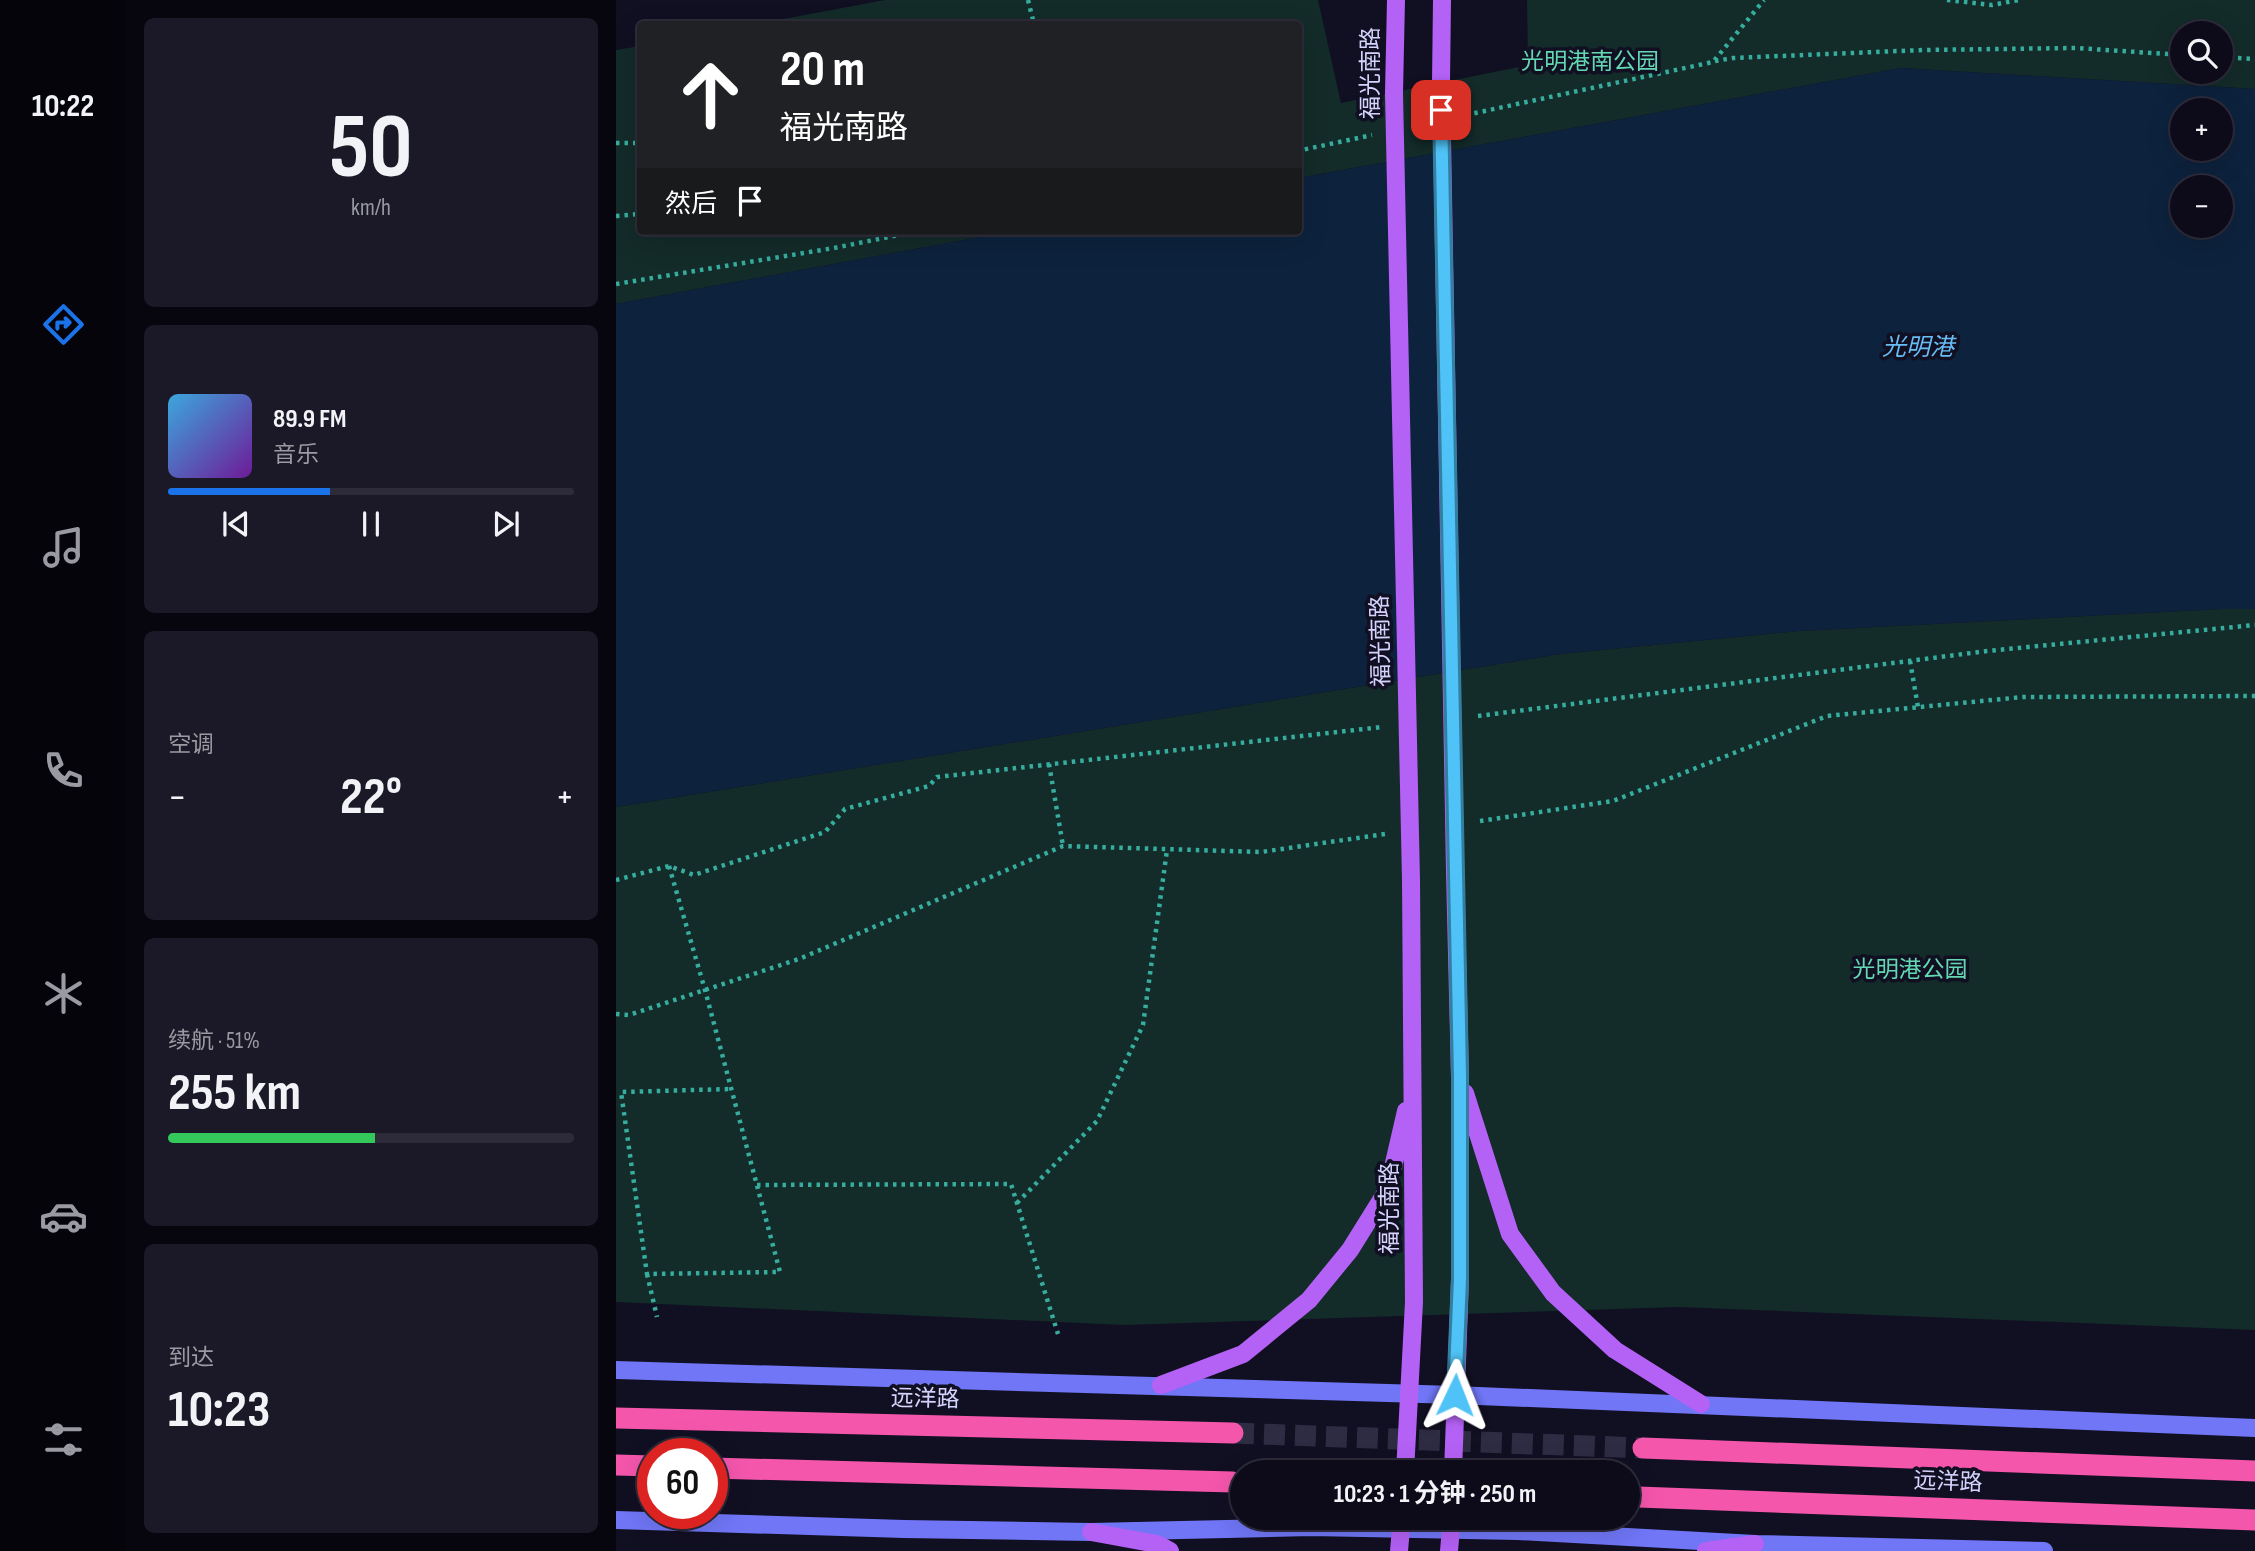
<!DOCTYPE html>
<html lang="zh">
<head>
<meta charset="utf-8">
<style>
	:root { --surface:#0d0b1a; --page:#1b1927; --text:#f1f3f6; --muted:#9a9ba2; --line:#2d2b39; --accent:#1a73e8 }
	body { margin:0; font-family:"Sofia Sans Condensed","Noto Sans SC",sans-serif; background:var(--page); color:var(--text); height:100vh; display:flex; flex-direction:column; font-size:26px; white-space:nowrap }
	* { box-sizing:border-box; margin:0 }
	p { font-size:23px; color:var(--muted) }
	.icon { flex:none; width:38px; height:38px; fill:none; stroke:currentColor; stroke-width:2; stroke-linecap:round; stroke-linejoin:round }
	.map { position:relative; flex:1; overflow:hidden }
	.side { display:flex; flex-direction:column; gap:18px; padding:18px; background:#07060e; width:490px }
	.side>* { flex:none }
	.top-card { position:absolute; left:21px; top:21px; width:665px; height:214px; border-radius:7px; box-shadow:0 7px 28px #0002,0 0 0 2px var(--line); background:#202124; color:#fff; overflow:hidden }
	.controls { position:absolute; left:1554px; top:21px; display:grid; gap:14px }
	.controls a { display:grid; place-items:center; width:63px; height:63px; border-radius:50%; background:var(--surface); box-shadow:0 7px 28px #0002,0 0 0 2px var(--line); font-size:35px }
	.speed { position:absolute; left:21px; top:1438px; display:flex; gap:14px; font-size:35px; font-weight:700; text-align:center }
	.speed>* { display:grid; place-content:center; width:91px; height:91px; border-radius:50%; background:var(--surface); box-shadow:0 7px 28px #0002,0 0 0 2px var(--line); line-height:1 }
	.speed .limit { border:10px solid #d22; background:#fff; color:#111 }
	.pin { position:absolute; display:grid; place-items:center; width:60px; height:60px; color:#fff; margin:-30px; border-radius:14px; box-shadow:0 4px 10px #0006 }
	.me { position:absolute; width:77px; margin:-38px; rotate:2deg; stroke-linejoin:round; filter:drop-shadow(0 0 5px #0008) }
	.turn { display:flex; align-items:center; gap:24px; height:147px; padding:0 28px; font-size:32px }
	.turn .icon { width:91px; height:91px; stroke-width:2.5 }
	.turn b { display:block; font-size:49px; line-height:60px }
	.then { display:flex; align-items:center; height:66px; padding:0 28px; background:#0003; gap:14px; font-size:26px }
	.big { font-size:52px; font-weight:700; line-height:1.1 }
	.side .widget { flex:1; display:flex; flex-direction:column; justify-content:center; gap:10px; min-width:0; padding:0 24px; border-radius:10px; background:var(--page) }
	.side .dial { align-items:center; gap:0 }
	.dial b { font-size:91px; line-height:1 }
	.song { display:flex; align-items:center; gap:21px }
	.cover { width:84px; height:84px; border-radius:10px; background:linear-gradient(135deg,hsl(200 70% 55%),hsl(280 70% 35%)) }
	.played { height:7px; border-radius:4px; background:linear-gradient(90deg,var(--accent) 40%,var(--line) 40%) }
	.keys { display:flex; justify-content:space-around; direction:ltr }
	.heat { display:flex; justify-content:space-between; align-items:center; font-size:38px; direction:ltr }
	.charge { height:10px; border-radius:5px; background:linear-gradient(90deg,#34c759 51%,var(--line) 0) }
	.trip { position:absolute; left:614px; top:1460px; width:410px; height:70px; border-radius:35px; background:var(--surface); box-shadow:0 7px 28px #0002,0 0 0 2px var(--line); font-weight:700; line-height:70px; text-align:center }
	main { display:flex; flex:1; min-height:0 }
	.dock { display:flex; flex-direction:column; width:126px; justify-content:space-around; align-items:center; background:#05040a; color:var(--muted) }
	.dock .icon { width:49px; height:49px }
	.dock .on { color:var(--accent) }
	.dock b { font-size:32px; color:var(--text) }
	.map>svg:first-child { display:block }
	.green { fill:#132b29; fill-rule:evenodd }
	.water { fill:#0d223d; fill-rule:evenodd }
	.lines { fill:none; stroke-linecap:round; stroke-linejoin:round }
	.highway-tunnel { stroke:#2e2c43; stroke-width:21; stroke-dasharray:21 10; stroke-linecap:butt }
	.path { stroke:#36ad9e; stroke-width:4.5; stroke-dasharray:3.5 5; stroke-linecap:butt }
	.secondary { stroke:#7076f6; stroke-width:18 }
	.primary { stroke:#b461f5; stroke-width:18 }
	.highway { stroke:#f456ac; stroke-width:21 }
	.primary-bridge { stroke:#b461f5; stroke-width:18 }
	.route-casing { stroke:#337fa1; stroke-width:18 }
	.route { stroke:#4fc3f7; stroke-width:12 }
	.labels { text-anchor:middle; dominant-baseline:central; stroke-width:7; stroke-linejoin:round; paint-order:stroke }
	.park-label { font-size:23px; fill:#63d8b3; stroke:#110f22 }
	.street-label { font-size:23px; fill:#d5d3fc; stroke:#110f22 }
	.water-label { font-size:24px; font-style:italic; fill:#67bdf6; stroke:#110f22 }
</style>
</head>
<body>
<main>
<nav class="dock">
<b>10:22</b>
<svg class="icon on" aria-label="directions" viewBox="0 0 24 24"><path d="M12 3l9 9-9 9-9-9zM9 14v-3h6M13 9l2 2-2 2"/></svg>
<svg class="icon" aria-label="music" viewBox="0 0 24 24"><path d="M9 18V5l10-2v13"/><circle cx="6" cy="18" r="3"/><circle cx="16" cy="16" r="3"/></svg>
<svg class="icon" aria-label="phone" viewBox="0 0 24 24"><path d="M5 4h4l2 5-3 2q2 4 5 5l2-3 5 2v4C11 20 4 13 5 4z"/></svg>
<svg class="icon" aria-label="climate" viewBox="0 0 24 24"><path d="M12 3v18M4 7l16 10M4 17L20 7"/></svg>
<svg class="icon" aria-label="car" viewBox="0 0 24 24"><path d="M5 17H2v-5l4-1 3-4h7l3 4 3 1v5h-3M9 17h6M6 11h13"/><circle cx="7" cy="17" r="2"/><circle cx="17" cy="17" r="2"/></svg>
<svg class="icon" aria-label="filters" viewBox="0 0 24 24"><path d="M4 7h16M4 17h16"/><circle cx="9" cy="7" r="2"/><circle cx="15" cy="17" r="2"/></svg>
</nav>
<section class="side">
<div class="widget dial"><b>50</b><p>km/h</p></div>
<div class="widget">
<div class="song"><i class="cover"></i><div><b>89.9 FM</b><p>音乐</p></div></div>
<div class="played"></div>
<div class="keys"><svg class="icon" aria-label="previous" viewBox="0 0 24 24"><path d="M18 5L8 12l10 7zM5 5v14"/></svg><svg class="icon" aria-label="pause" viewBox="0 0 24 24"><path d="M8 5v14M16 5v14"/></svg><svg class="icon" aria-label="next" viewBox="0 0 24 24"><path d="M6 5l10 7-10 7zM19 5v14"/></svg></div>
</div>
<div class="widget"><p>空调</p>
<div class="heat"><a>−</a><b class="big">22°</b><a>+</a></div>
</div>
<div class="widget"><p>续航 · 51%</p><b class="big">255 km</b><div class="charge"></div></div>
<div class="widget"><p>到达</p><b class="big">10:23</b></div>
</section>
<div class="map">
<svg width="1639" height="1551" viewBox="0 0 1639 1551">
	<rect width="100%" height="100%" fill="#110f22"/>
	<!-- green -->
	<path class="green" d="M 269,0 L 702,0 L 725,103 L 912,65 L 911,0 L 1639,0 L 1639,89 L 1285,68 L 683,178 L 682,24 L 141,24 ZM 1566,33 L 1605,33 L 1605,72 L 1566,72 Z
		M 24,46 L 24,231 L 397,231 L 0,304 L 0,50 Z
		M 1605,609 L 1639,609 L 1639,1330 L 1063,1307 L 508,1325 L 0,1302 L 0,807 L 944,654 L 1183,631 Z"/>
	<!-- water -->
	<path class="water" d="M 1285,68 L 1639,89 L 1639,609 L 1605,609 L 1183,631 L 944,654 L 0,807 L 0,304 L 397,231 L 682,231 L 683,178 ZM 1566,110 L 1605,110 L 1605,149 L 1566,149 ZM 1566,187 L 1605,187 L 1605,226 L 1566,226 Z"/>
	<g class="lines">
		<!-- highway-tunnel -->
		<path class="highway-tunnel" d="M 617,1433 L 1027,1448"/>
		<!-- path -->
		<path class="path" d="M 412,0 L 418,24
			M 1331,0 L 1376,5 L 1403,0
			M 1605,57 L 1639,59
			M 1099,61 L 1117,58 L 1307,50 L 1460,48 L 1566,55
			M 850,115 L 1097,62 L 1148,0
			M 0,143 L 24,143
			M 682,146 L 686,150 L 756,135
			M 0,216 L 24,214
			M 0,284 L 218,248 L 303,231
			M 1294,661 L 1302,707
			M 862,716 L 1371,651 L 1639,625
			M 433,764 L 447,846
			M 864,821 L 997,801 L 1211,716 L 1407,697 L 1639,696
			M 53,866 L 89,990 L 164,1272 L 31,1274 L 5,1092 L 115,1089
			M 0,880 L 53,866 L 78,875 L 209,832 L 229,809 L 313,786 L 321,777 L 766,727
			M 0,1014 L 13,1015 L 183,959 L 447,846 L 645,852 L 769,834
			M 141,1185 L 395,1184 L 442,1334
			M 401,1203 L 481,1121 L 527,1025 L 551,850
			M 31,1274 L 41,1317"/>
		<!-- secondary -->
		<path class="secondary" d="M 0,1370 L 839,1395 L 1639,1428
			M 0,1520 L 288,1529 L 475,1532 L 695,1527 L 902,1531 L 1139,1544 L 1428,1551"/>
		<!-- primary -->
		<path class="primary" d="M 825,82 L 826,0
			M 778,93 L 780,0
			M 849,1093 L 894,1234 L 937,1293 L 999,1350 L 1085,1404
			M 545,1385 L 627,1354 L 693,1300 L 734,1250 L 772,1189 L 790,1111
			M 789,1472 L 798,1302 L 795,880
			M 837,1472 L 844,1279 L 844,1077 L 839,872
			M 475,1532 L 541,1544 L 554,1551
			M 783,1551 L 786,1517
			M 833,1551 L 836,1517
			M 1090,1551 L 1139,1544"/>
		<!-- highway -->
		<path class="highway" d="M 0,1418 L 617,1433
			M 1027,1448 L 1639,1471
			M 0,1465 L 37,1466
			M 96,1468 L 617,1482
			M 1022,1497 L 1639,1520"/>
		<!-- primary-bridge -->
		<path class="primary-bridge" d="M 825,82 L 839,872
			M 778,93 L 795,880"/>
	</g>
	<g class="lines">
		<!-- route casing -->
		<g class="route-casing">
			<path id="route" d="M 825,110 L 844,1077 L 844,1279 L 839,1395"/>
		</g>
		<!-- route -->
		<use href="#route" class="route"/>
	</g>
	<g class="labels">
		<!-- park labels -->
		<g class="park-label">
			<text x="974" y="62">光明港南公园</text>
			<text x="1294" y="970">光明港公园</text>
		</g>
		<!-- street labels -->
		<g class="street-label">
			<text transform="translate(755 73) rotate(-90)">福光南路</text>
			<text transform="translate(765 641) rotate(-91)">福光南路</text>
			<text transform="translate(774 1208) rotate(-90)">福光南路</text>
			<text transform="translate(309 1399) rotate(1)">远洋路</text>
			<text transform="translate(1332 1482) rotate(2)">远洋路</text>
		</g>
		<!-- water labels -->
		<g class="water-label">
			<text x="1302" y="347">光明港</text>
		</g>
	</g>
</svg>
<div class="controls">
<a><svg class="icon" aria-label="search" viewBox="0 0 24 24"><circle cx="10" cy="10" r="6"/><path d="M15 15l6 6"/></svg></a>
<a>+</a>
<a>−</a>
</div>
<div class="speed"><div class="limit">60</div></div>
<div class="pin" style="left:825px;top:110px;background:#d93025"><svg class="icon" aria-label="arrive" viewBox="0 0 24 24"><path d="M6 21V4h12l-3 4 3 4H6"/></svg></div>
<svg class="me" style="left:839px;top:1395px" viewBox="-20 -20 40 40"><path d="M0-17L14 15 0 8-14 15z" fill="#4fc3f7" stroke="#fff" stroke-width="4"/></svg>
<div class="trip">10:23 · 1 分钟 · 250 m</div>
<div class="top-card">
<div class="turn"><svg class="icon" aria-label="ahead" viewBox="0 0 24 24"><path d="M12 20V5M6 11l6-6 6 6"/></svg><div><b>20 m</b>福光南路</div></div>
<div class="then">然后<svg class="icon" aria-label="arrive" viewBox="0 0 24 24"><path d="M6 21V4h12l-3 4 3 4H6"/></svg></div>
</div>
</div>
</main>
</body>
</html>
